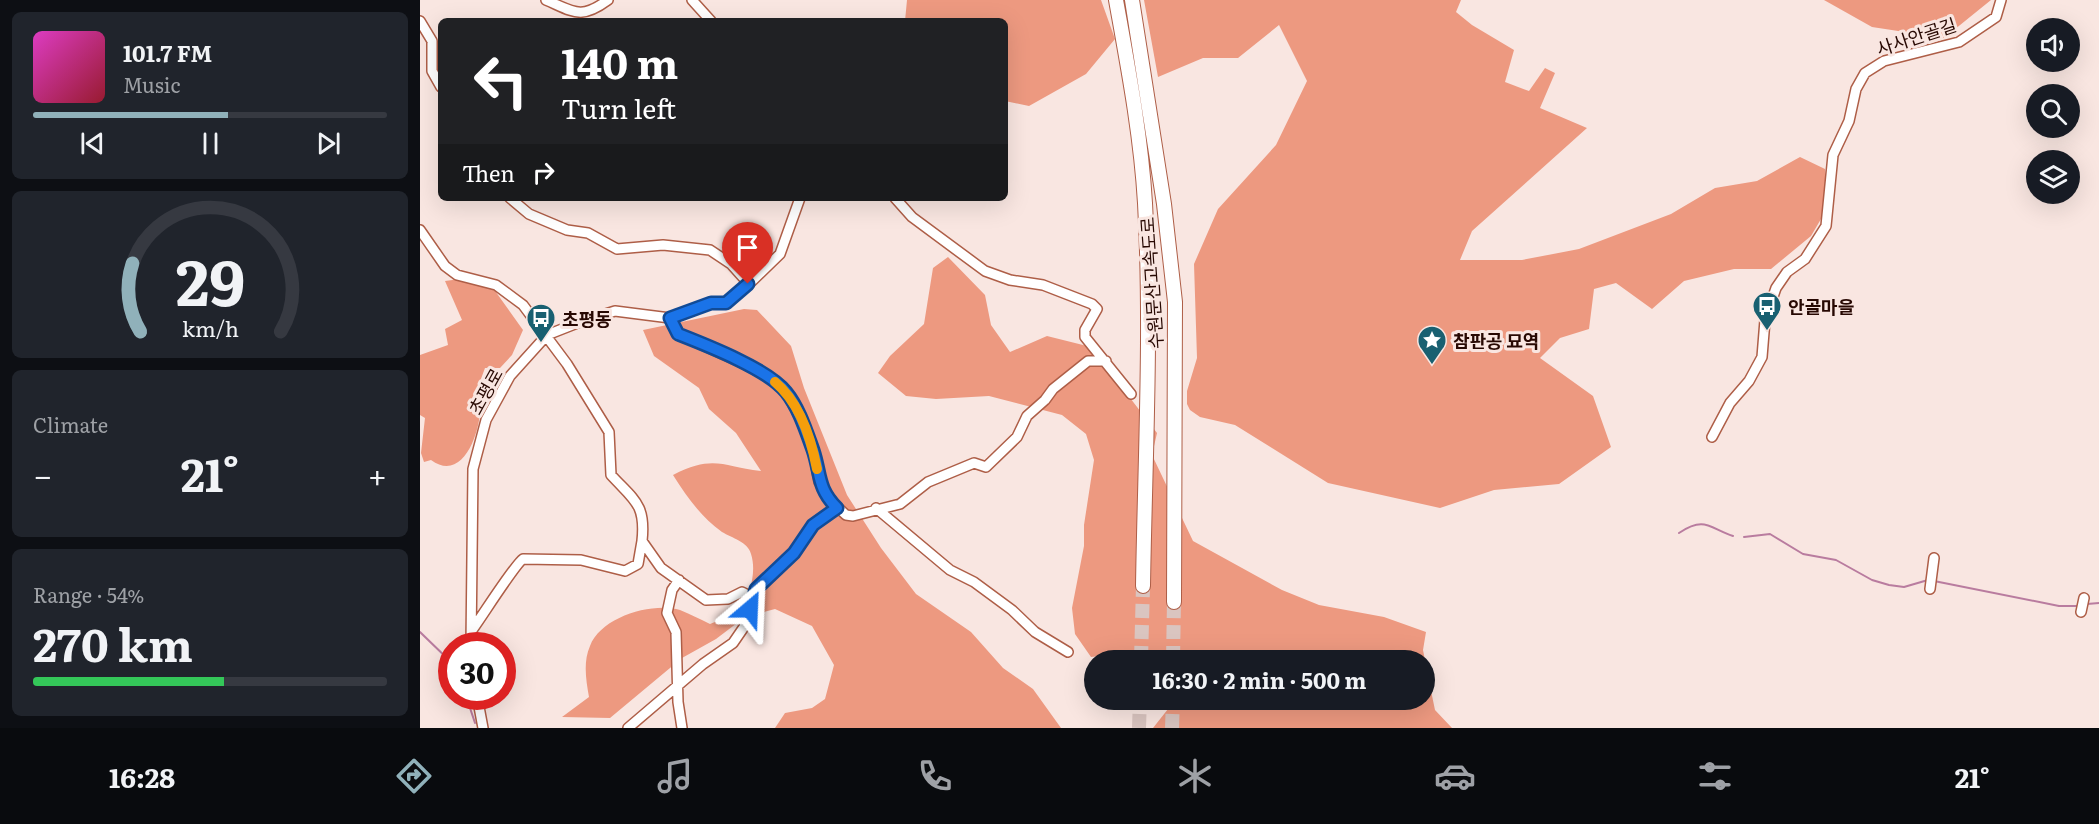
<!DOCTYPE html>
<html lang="en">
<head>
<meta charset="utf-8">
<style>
	:root { --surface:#171b24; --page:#20242c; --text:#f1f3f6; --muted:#9ea1a6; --line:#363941; --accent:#90b1ba }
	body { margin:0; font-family:Literata,"Noto Sans KR",serif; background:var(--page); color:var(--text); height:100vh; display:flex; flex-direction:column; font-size:22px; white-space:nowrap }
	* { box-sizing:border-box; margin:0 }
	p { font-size:20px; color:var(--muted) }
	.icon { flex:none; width:33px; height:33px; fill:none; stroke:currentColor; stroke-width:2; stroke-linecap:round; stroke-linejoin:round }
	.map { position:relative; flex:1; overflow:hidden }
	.details { display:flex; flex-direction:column; gap:12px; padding:12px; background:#0d0f14; width:420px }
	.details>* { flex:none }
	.banner { position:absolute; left:18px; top:18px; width:570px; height:183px; border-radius:9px; box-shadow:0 6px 24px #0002; background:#202124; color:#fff; overflow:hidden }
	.fabs { position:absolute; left:1606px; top:18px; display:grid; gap:12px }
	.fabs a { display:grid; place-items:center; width:54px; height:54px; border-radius:50%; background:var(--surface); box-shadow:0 6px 24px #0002; font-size:30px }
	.speed { position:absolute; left:18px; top:632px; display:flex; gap:12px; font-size:30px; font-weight:700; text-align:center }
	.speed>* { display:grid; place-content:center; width:78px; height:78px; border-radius:50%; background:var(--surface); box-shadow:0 6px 24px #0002; line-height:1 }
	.speed .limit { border:9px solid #d22; background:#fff; color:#111 }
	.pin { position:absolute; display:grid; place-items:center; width:51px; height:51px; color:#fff; margin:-62px -26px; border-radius:50% 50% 50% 0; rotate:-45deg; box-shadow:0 0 6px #0007 }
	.pin .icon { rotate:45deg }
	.me { position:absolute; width:66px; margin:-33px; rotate:26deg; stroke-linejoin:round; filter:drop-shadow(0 0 4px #0008) }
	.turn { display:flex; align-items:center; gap:21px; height:126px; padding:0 24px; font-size:27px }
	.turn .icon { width:78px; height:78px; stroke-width:2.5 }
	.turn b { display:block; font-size:42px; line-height:51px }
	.then { display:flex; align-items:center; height:57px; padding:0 24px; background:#0003; gap:12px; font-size:22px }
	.big { font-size:45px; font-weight:700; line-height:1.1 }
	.details .card { flex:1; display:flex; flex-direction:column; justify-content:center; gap:9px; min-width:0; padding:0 21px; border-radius:9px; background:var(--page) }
	.details .dial { align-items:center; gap:0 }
	.dial svg { height:156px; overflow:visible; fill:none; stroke:var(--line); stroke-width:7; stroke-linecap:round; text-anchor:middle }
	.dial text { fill:var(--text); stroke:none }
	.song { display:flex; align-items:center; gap:18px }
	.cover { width:72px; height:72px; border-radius:9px; background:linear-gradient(135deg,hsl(310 70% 55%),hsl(350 70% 35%)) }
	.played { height:6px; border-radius:3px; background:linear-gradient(90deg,var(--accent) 55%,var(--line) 55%) }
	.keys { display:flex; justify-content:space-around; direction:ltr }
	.heat { display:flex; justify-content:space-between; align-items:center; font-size:33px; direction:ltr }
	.charge { height:9px; border-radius:4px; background:linear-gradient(90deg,#34c759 54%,var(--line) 0) }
	.trip { position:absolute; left:664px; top:650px; width:351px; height:60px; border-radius:30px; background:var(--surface); box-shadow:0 6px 24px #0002; font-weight:700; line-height:60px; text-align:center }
	.tabs { display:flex; height:96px; justify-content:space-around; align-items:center; background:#090b0e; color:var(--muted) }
	.tabs .icon { width:42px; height:42px }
	.tabs .on { color:var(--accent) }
	.tabs b { font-size:27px; color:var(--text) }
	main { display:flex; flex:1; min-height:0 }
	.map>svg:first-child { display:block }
	.forest { fill:#ed9980 }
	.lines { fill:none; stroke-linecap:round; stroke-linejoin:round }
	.stream { stroke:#b97c9f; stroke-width:2 }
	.highway-tunnel { stroke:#dac5c0; stroke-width:14; stroke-dasharray:14 7; stroke-linecap:butt }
	.minor-casing { stroke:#ae5e47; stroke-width:12 }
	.highway-casing { stroke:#ae5e47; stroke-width:16 }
	.minor { stroke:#fff; stroke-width:9 }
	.highway { stroke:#fff; stroke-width:14 }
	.route-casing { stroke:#114b97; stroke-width:15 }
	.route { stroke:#1a73e8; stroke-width:10 }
	.slow { stroke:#f59e0b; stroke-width:10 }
	.labels { text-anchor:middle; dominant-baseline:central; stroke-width:6; stroke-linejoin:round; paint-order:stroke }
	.street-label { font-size:18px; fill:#270802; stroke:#f9e6e1 }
	.poi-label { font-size:18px; font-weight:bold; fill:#270802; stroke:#f9e6e1; text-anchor:start }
</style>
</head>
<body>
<main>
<section class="details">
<div class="card">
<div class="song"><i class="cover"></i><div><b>101.7 FM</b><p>Music</p></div></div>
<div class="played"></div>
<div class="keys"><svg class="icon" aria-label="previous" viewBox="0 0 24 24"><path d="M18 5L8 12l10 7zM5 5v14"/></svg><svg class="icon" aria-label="pause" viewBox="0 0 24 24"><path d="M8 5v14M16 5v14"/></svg><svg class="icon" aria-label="next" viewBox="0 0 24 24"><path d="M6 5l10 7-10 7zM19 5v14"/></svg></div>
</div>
<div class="card dial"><svg viewBox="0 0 100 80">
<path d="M14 69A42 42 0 1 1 86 69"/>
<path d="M14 69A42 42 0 0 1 10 34" stroke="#90b1ba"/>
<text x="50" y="56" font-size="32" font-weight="700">29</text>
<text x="50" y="72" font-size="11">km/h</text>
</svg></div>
<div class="card"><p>Climate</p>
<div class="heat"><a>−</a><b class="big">21°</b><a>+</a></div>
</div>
<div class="card"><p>Range · 54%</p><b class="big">270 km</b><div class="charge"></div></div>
</section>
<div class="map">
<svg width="1679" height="728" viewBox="0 0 1679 728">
	<rect width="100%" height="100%" fill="#f9e6e1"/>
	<!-- forest -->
	<path class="forest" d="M 487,0 L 681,0 L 695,39 L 666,74 L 609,106 L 585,101 L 585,21 L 485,21 Z
		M 724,0 L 1041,0 L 1036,12 L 1052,25 L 1094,50 L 1085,82 L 1109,91 L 1125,68 L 1135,73 L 1120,108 L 1167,128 L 1052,231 L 1040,260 L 1102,260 L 1159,249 L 1251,214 L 1295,188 L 1337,181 L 1380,157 L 1405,169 L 1408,207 L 1391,236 L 1351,269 L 1314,269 L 1264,281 L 1232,309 L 1196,283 L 1174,289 L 1169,329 L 1140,338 L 1120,358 L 1173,396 L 1191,447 L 1139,484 L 1074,490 L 1020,508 L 908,483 L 815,425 L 780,417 L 770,410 L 767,404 L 767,391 L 777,358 L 774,264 L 798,209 L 856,145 L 887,81 L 859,25 L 818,58 L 783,58 L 738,77 Z
		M 1404,0 L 1571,0 L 1524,38 L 1452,27 Z
		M 528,257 L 565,295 L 571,325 L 590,352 L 627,336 L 671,347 L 737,433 L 732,455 L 773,541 L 862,590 L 899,605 L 964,617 L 1006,632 L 1003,650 L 1005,660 L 747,660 L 727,651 L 671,657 L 655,634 L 652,608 L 664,546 L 664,525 L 674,460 L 666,434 L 642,415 L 569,396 L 516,399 L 486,396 L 458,373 L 470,356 L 504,324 L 513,268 Z
		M 40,279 L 73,288 L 103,330 L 92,355 L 80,368 L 65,368 L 58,387 C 68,410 49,488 11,460 L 4,462 L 1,453 L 5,418 L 0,415 L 0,355 L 28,345 L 25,329 L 42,320 L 25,281 Z
		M 324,309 L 337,310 L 371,346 L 384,388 L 427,495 L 461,548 L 496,594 L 551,632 L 583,668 L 613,689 L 641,728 L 355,728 L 365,713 L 392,708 L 405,699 L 414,665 L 392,626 L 355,609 L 325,617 L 296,639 L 262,658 L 190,718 L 142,717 L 169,697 C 166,680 163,662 170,646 C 181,617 232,602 260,610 C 270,614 280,619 290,624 L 324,610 C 329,592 337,573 331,554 C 328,542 312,538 302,532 C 281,517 267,497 253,475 C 295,454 302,467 341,471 L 316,433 L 289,409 L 279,388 L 234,356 L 223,330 Z
		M 1005,662 L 1015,710 L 1032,728 L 733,728 L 748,709 L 748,699 L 1005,699 Z"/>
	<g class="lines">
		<!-- stream -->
		<path class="stream" d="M 1259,533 C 1285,516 1289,528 1313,536
			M 1324,537 L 1350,534 L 1383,554 L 1416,560 L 1452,580 L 1469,585 L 1484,587 L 1508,580
			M 1514,581 L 1639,606 L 1658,606
			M 1667,604 L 1679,603
			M 0,632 L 32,663
			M 46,696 L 55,723"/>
		<!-- highway-tunnel -->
		<path class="highway-tunnel" d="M 721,660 L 723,586
			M 753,660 L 754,602
			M 719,728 L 720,699
			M 752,728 L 753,699"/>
		<!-- minor casing -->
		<g class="minor-casing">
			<path id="minor" d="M 126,0 C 154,12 161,20 188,0
				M 272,0 L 291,21
				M 0,21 L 12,41 L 12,71 L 21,87
				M 475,198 L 492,217 L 565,271 L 590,280 L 623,285 L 672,304 L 677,309 L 665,330 L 665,337 L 711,394
				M 0,230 L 25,266 L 37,275 L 76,285 L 103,305 L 147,364 L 189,432 L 191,475 C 214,500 226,504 222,541
				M 329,284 L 360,254 L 380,198
				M 250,318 L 258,334 L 320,362 L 349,377 L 366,392 L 384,424 L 394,454 L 399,482 L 413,503 L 426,515 L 433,516 L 480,504 L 508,482 L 554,463 L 566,467 L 597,437 L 607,416 L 625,400 L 633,389 L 668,361 L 686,361
				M 1292,437 L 1310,403 L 1329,381 L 1342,357 L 1345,320 L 1356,288 L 1367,272 L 1385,259 L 1406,226 L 1413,155 L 1429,121 L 1436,89 L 1445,73 L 1464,61 L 1539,42 L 1576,17 L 1581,0
				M 456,508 L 530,570 L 554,582 L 592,610 L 615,632 L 648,652
				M 259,580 L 252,590 L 247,613 L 256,632 L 258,702 L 262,728
				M 1510,589 L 1514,558
				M 1661,612 L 1664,598
				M 52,630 C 61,618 95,564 103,559 L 161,560 L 205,571 L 218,564 L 222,541 L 241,568 L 286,600 L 308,599 L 322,592 L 334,598
				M 51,645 L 53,469 L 66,420 L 90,376 L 127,335 L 160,322 L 195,311 L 250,318 L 291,303 L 306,303 L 329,284 L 311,264 L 290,250 L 243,245 L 197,249 L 168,233 L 147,230 L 109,214 L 90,198
				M 57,696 L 63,728
				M 208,728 L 283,664 L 313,643 L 324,627 L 336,589 L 374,553 L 393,525 L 417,508"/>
		</g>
		<!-- highway casing -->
		<g class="highway-casing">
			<path id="highway" d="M 696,0 C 708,67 721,135 725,203 C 732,330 725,458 723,586
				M 712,0 L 744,204 L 755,302 L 754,602"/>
		</g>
		<!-- minor -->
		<use href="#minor" class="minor"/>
		<!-- highway -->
		<use href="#highway" class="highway"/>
	</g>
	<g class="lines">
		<!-- route casing -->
		<g class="route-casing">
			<path id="route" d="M 328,284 L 306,303 L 291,303 L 250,318 L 258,334 C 286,345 348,369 366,392 C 379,408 386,431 393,450 C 401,474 397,488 417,508 L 393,525 L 374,553 L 336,589 L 330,609"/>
		</g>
		<!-- route -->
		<use href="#route" class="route"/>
		<!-- slow -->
		<path class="slow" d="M 355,382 C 379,402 391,438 397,469"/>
	</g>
	<!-- icons -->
	<defs>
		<g id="bus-pin" transform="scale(1.5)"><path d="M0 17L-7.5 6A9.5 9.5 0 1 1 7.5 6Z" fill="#196071" stroke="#f9e6e1"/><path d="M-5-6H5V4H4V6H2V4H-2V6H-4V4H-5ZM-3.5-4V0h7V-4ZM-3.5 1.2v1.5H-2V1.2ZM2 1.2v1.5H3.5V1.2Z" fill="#fff"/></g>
		<g id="sight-pin" transform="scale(1.5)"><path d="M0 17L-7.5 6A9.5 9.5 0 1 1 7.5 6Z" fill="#196071" stroke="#f9e6e1"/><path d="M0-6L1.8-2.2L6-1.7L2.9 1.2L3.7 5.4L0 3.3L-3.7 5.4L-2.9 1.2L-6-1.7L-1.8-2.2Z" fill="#fff"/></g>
	</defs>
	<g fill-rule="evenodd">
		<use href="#bus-pin" x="1347" y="306"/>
		<use href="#bus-pin" x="121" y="318"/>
		<use href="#sight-pin" x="1012" y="340"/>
	</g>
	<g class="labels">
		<!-- street labels -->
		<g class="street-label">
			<text transform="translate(1496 36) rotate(-18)">사사안골길</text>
			<text transform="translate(731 283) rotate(-94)">수원문산고속도로</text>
			<text transform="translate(65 391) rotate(-61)">초평로</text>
		</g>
		<!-- poi labels -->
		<g class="poi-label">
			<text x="1368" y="306">안골마을</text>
			<text x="142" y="318">초평동</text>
			<text x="1033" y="340">참판공 묘역</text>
		</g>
	</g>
</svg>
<div class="fabs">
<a><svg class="icon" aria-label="sound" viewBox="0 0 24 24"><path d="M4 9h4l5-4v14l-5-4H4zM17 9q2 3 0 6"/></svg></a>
<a><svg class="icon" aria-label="search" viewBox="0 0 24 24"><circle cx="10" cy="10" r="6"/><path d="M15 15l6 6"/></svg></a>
<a><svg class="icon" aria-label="layers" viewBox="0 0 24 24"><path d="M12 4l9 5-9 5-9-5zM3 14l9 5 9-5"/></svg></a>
</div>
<div class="speed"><div class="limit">30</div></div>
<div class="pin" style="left:328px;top:284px;background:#d93025"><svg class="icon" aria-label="arrive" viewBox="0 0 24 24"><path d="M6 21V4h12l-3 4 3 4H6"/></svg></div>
<svg class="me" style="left:330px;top:609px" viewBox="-20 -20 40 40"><path d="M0-17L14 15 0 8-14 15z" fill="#1a73e8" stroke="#fff" stroke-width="4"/></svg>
<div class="trip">16:30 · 2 min · 500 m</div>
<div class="banner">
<div class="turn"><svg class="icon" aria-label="left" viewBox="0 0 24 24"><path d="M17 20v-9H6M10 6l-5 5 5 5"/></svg><div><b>140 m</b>Turn left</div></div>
<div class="then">Then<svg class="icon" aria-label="right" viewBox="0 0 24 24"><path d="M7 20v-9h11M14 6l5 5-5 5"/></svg></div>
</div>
</div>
</main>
<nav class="tabs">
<b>16:28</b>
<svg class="icon on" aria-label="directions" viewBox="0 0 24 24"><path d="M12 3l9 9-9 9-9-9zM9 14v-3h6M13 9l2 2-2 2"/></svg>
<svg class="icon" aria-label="music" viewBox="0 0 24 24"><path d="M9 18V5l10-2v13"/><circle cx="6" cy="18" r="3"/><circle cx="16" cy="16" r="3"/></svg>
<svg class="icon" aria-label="phone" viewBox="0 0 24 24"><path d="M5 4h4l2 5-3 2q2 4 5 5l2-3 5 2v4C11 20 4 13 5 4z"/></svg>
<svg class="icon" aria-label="climate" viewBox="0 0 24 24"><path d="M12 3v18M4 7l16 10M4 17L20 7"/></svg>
<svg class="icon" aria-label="car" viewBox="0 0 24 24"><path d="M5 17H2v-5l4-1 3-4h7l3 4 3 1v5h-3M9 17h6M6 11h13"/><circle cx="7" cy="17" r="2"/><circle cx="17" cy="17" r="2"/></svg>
<svg class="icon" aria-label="filters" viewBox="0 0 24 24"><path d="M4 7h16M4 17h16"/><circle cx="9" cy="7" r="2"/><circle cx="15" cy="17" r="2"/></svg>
<b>21°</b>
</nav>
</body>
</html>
